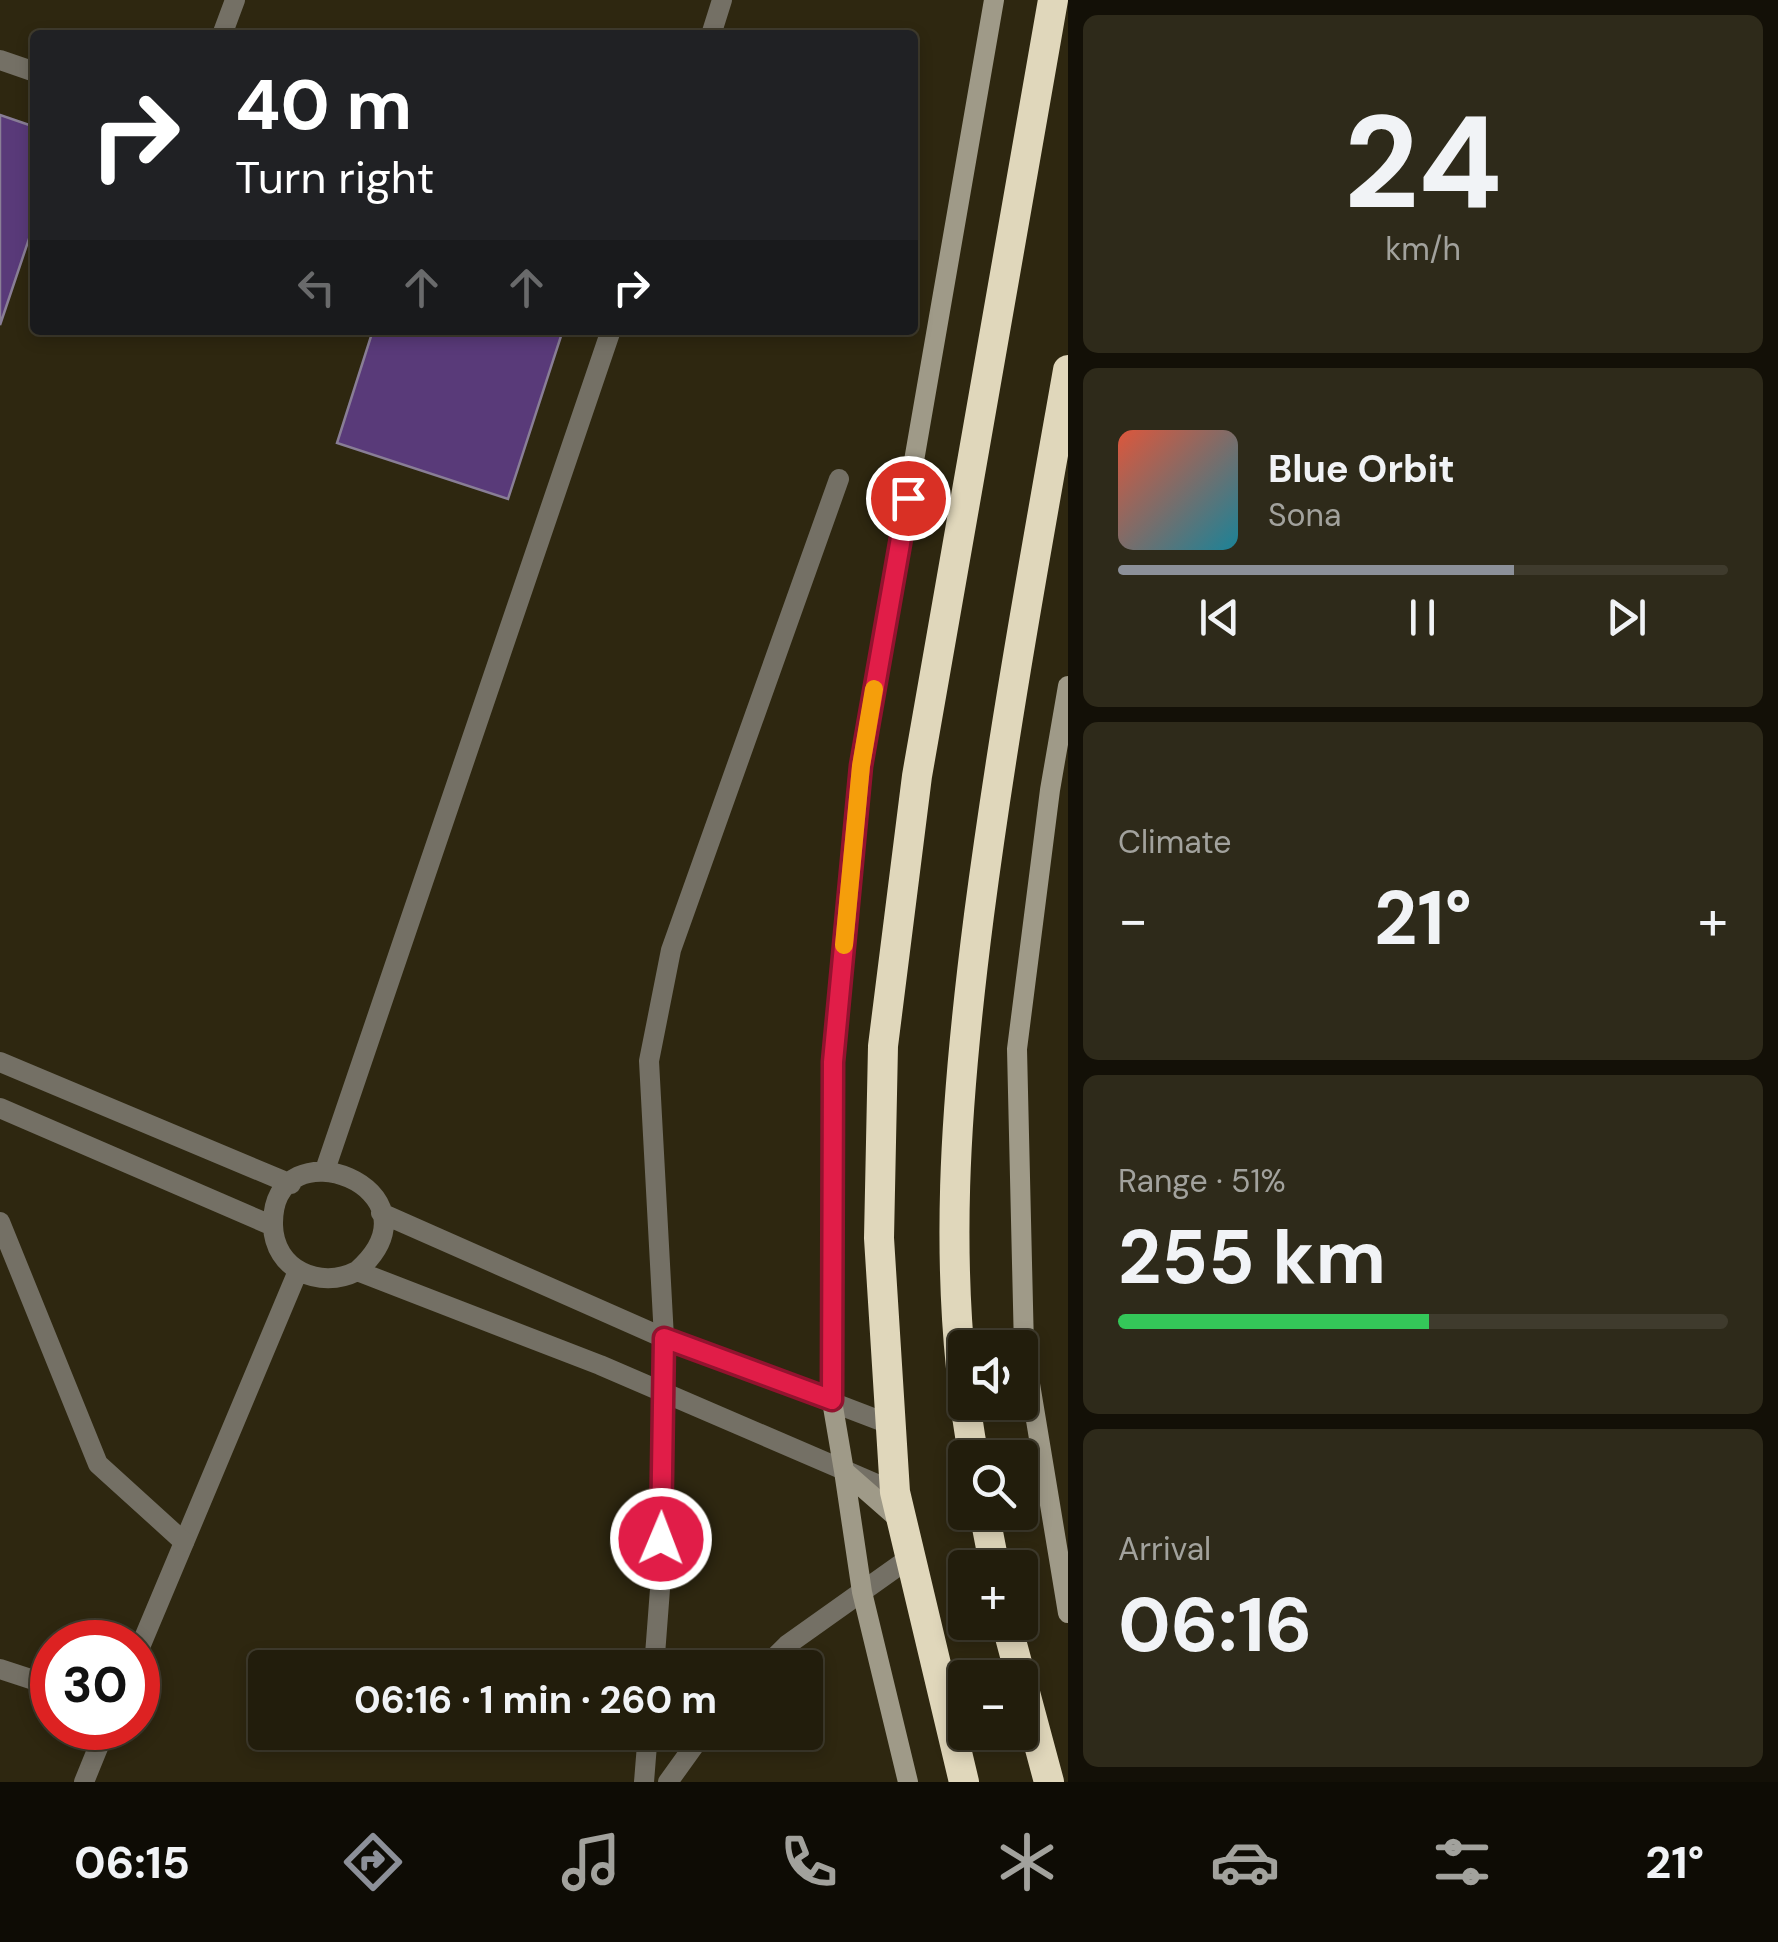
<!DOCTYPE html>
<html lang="en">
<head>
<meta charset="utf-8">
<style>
	:root { --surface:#221d0c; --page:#2e2a1a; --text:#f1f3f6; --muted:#a2a29d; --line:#3f3b2d; --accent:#8c9099 }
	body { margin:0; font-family:"DM Sans",sans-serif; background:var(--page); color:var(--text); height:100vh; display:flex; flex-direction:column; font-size:38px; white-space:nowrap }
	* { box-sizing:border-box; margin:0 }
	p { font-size:32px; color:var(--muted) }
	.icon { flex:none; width:55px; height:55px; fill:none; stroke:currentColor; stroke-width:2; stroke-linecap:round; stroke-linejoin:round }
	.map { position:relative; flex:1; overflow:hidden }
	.sheet { display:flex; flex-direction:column; gap:15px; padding:15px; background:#131007; width:710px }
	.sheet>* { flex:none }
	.hud { position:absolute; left:30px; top:30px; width:888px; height:305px; border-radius:10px; box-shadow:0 5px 15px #0003,0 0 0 2px var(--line); background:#202124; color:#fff; overflow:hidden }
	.fabs { position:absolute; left:948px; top:1330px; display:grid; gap:20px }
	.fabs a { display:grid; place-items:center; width:90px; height:90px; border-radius:10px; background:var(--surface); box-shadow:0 5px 15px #0003,0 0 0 2px var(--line); font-size:50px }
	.speed { position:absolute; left:30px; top:1620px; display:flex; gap:20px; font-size:50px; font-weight:700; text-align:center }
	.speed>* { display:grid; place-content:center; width:130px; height:130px; border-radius:50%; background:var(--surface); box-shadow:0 5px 15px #0003,0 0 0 2px var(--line); line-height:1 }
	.speed .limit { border:15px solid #d22; background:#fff; color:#111 }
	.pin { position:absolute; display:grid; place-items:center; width:85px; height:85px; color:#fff; margin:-42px; border:5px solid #fff; border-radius:50%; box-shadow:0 2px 10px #0007 }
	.me { position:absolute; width:110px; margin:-55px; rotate:1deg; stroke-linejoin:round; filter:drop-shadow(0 0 8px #0008) }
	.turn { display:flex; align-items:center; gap:35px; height:210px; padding:0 40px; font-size:45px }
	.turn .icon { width:130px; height:130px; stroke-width:2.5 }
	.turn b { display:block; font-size:70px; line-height:85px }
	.lanes { display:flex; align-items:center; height:95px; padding:0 40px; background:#0003; justify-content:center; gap:50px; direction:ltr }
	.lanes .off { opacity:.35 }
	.big { font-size:75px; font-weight:700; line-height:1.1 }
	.sheet .widget { flex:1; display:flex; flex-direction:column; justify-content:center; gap:15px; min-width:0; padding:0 35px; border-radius:15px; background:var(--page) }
	.sheet .dial { align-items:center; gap:0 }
	.dial b { font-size:130px; line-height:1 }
	.song { display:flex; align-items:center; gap:30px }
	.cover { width:120px; height:120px; border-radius:15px; background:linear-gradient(135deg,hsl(10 70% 55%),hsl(190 70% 35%)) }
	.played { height:10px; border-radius:5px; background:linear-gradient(90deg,var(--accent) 65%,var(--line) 65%) }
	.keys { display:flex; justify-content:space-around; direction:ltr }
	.heat { display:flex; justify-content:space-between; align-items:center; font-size:55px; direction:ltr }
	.charge { height:15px; border-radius:8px; background:linear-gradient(90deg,#34c759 51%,var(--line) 0) }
	.trip { position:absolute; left:248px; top:1650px; width:575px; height:100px; border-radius:10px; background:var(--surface); box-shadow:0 5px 15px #0003,0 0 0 2px var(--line); font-weight:700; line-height:100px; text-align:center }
	.menu { display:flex; height:160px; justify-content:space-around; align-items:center; background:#0e0c05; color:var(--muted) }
	.menu .icon { width:70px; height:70px }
	.menu .active { color:var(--accent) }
	.menu b { font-size:45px; color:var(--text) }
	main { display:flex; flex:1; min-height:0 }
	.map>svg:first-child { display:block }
	.building { fill:#593a79; stroke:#897e96; stroke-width:2.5 }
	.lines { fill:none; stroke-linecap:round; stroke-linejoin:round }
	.lane { stroke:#747065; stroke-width:20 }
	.street { stroke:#747065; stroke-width:20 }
	.secondary { stroke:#9f9a88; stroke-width:20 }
	.highway { stroke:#e0d7bb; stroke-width:30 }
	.route-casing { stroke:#92132f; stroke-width:25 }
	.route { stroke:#e11d48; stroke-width:18 }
	.slow { stroke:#f59e0b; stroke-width:18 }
</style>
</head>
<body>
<main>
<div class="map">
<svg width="1068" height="1782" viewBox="0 0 1068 1782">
	<rect width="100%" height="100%" fill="#2e2710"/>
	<!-- building -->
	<path class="building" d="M 0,115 L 35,127 L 35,221 L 0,325 Z
		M 373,330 L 563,330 L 508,499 L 337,443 Z"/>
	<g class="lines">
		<!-- lane -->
		<path class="lane" d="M 222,35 L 235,0
			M 711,35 L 722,0
			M 0,60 L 35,72
			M 0,1062 L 291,1184
			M 0,1108 L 273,1226
			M 325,1170 L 611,330
			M 381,1213 L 664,1338 L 889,1424
			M 357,1271 C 450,1189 271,1120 273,1225 C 274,1270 320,1290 357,1271 L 600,1365 L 895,1492
			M 138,1652 L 298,1271
			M 0,1669 L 52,1686
			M 84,1782 L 106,1728"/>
		<!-- street -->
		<path class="street" d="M 0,1222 L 98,1464 L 184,1542
			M 654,1668 L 661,1576 L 664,1338 L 649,1061 L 671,950 L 839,479
			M 764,1668 L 787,1645 L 908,1559
			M 644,1782 L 648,1732
			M 668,1782 L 704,1732"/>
		<!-- secondary -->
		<path class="secondary" d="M 1068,686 L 1050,790 L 1017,1049 L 1024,1348 L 1068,1613
			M 844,1471 L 862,1592 L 908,1782
			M 901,1521 L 844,1471 L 832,1401 L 833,1062 L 861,766 L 994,0"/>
		<!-- highway -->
		<path class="highway" d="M 974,1458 C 940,1279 956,1094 979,915 C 1003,732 1036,551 1068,370
			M 984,1512 L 995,1568
			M 1006,1622 L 1049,1782
			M 964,1782 L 895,1492 L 879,1238 L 883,1046 L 917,776 L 1053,0"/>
	</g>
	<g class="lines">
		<!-- route casing -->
		<g class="route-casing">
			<path id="route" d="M 661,1539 L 664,1338 L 832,1400 L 833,1062 L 861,766 L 908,498"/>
		</g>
		<!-- route -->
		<use href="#route" class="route"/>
		<!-- slow -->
		<path class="slow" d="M 844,945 L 861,766 L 874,689"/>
	</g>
</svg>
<div class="fabs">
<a><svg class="icon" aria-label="sound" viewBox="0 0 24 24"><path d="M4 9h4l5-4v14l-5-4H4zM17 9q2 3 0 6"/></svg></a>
<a><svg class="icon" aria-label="search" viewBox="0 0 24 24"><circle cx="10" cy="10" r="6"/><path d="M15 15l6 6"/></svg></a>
<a>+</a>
<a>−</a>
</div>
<div class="speed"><div class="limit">30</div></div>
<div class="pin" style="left:908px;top:498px;background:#d93025"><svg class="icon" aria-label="arrive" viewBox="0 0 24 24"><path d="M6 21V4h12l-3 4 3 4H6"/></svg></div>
<svg class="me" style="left:661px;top:1539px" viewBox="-20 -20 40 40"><circle r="17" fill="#e11d48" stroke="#fff" stroke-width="3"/><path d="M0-11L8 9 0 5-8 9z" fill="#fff"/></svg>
<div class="trip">06:16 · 1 min · 260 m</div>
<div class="hud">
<div class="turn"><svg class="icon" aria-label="right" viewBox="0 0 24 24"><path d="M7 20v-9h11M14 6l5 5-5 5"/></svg><div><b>40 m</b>Turn right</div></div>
<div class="lanes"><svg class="icon off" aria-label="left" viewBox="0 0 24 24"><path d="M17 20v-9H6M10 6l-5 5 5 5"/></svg><svg class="icon off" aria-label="ahead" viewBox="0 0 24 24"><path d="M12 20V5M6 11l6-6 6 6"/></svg><svg class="icon off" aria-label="ahead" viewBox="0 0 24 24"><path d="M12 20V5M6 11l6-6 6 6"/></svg><svg class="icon" aria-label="right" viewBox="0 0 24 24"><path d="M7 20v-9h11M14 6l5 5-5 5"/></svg></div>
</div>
</div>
<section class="sheet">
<div class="widget dial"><b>24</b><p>km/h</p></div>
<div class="widget">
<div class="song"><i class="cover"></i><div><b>Blue Orbit</b><p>Sona</p></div></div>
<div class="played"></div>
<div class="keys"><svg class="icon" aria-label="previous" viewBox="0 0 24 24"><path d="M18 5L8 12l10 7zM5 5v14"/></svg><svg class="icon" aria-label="pause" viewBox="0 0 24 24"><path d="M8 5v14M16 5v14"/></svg><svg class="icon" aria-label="next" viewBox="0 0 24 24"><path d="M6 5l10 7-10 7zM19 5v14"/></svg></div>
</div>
<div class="widget"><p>Climate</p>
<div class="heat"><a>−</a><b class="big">21°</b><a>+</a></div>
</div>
<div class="widget"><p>Range · 51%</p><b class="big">255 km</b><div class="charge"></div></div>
<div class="widget"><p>Arrival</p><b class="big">06:16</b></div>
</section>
</main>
<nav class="menu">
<b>06:15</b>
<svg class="icon active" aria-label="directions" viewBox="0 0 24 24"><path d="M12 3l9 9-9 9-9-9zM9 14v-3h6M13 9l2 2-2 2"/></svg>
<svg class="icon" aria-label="music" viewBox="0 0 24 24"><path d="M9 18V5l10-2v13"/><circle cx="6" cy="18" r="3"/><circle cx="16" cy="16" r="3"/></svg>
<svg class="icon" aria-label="phone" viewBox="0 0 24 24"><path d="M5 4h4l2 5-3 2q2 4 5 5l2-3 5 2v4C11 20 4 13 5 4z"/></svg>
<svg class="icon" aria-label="climate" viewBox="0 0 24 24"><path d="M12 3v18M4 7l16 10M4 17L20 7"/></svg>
<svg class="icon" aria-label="car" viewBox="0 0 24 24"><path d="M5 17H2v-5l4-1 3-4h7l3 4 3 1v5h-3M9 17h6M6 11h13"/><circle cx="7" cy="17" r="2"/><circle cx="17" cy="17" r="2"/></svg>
<svg class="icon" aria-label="filters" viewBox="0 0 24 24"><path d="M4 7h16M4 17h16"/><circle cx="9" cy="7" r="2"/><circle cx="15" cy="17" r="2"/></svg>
<b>21°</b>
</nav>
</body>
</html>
